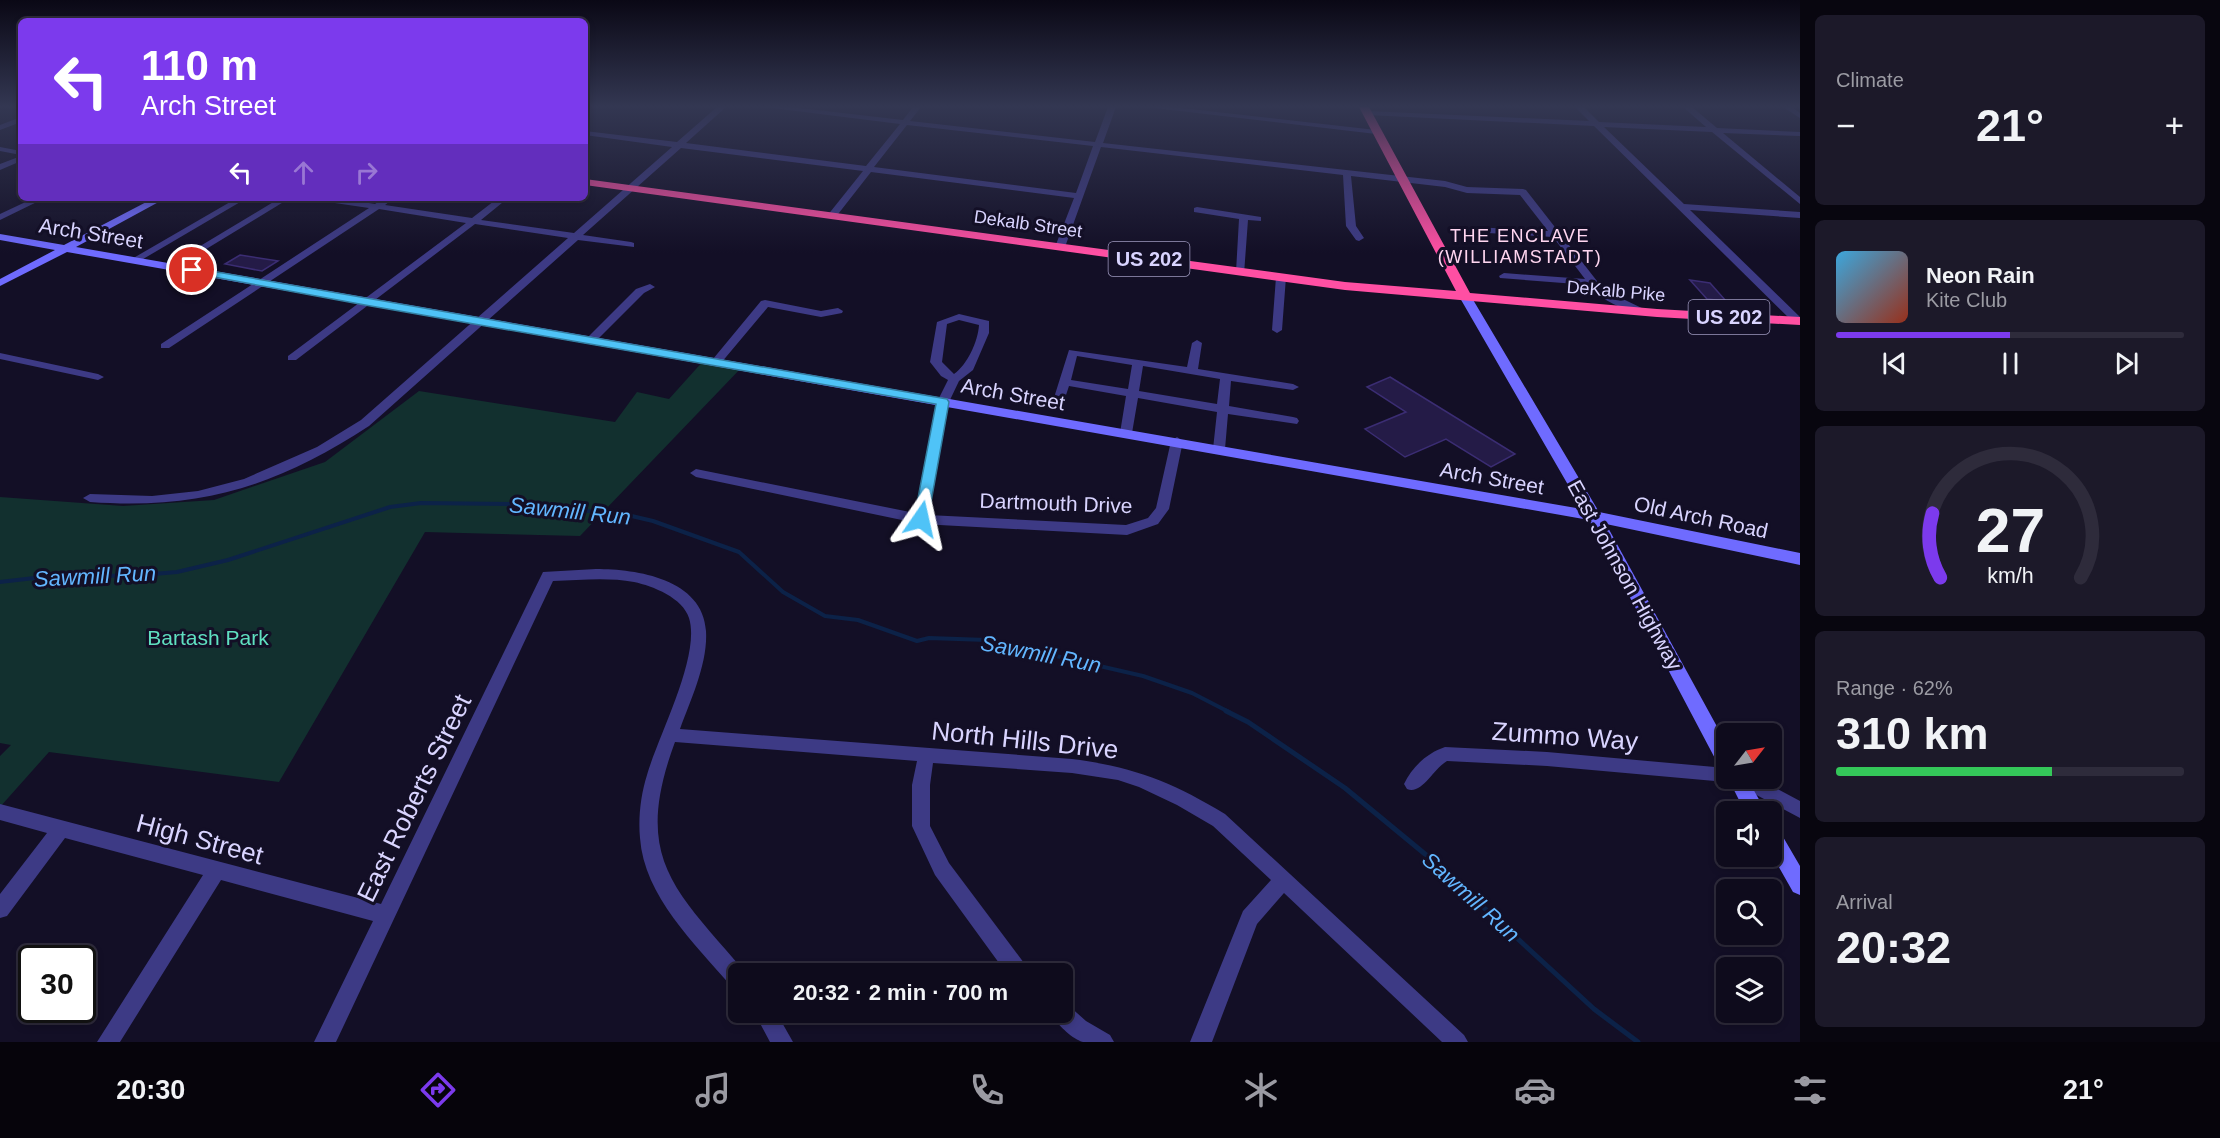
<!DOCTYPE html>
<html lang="en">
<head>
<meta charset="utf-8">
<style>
	:root { --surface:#0e0b1c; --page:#1c1929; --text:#f1f3f6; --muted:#9b9ba3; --line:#2e2b3b; --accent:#7c3aed }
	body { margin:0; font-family:Helvetica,sans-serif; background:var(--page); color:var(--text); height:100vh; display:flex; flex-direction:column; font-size:22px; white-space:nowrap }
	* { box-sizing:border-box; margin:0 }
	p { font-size:20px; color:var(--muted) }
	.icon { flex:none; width:33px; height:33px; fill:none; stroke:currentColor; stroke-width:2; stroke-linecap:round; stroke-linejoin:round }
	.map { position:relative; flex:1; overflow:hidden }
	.panel { display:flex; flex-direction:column; gap:15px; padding:15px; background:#08060f; width:420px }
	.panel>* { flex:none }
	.guide { position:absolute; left:18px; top:18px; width:570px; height:183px; border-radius:9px; box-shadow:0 3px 9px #0003,0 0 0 2px var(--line); background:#7c3aed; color:#fff; overflow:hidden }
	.needle { width:39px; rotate:59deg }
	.buttons { position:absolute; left:1716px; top:723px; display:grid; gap:12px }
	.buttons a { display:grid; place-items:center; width:66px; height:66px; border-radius:9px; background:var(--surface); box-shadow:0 3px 9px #0003,0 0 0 2px var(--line); font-size:30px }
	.speed { position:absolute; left:18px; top:945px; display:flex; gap:12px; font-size:30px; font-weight:700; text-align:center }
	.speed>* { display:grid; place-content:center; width:78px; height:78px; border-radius:50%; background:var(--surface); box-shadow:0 3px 9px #0003,0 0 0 2px var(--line); line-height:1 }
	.speed .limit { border:3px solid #111; border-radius:9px; background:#fff; color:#111 }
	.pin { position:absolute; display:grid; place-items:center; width:51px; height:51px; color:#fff; margin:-26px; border:3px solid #fff; border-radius:50%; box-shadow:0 2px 6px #0007 }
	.me { position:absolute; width:66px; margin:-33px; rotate:11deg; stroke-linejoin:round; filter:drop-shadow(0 0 4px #0008) }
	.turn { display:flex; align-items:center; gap:21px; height:126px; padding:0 24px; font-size:27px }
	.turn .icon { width:78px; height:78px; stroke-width:2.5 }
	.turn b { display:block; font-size:42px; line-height:51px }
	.lanes { display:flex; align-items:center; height:57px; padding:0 24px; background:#0003; justify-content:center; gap:30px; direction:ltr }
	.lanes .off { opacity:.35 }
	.big { font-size:45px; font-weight:800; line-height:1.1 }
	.panel .card { flex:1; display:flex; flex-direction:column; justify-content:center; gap:9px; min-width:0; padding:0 21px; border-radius:9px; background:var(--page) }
	.panel .dial { align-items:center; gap:0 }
	.dial svg { height:156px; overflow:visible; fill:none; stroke:var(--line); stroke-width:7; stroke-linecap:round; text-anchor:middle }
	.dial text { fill:var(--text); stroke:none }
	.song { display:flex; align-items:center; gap:18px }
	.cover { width:72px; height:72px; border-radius:9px; background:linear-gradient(135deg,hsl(200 70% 55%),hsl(10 70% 35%)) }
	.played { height:6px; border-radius:3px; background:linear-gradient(90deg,var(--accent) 50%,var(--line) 50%) }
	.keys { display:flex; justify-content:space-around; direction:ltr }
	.heat { display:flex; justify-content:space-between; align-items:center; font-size:33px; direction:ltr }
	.charge { height:9px; border-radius:4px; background:linear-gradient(90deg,#34c759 62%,var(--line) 0) }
	.trip { position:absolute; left:728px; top:963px; width:345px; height:60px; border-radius:9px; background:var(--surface); box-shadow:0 3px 9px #0003,0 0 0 2px var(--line); font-weight:800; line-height:60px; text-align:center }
	.menu { display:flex; height:96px; justify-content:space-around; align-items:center; background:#06040b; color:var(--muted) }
	.menu .icon { width:42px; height:42px }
	.menu .current { color:var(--accent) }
	.menu b { font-size:27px; color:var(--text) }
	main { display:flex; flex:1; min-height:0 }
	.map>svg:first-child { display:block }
	.green { fill:#12302f }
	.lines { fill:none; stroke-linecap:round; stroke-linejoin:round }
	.stream-far1 { stroke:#0c2248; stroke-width:4 }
	.stream { stroke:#0c2248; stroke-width:5 }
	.building { fill:#241b47; stroke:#3b2d73; stroke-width:1.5 }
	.street { fill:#3d3a85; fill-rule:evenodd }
	.secondary { fill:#6f6bff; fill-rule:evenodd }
	.highway { fill:#ff4fa3; fill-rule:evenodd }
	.route { fill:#4fc3f7; stroke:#337fa1; stroke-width:1.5 }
	.labels { text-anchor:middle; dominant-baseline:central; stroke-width:6; stroke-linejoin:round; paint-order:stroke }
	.far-street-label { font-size:18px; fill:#d9d4ff; stroke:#130f26 }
	.far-neighbourhood-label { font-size:18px; letter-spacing:1.5px; fill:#ffd6f0; stroke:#130f26 }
	.shield { fill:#130f26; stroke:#9e99be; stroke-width:1.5 }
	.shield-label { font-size:20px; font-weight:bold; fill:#d9d4ff }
	.street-label { font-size:21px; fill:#d9d4ff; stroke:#130f26 }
	.park-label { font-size:21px; fill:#5fe0c0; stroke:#130f26 }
	.water-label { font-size:22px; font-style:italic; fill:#62b6ff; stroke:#130f26 }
	.near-street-label { font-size:26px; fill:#d9d4ff; stroke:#130f26 }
</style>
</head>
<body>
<main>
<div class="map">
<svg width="1800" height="1042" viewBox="0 0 1800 1042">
	<rect width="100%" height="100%" fill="#130f26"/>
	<!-- green -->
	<path class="green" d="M 705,359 L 743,366 L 580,536 L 425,532 L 279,782 L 49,752 L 0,807 L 0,756 L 11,745 L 0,743 L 0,497 L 123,506 L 214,500 L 325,462 L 419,391 L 615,422 L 637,392 L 669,399 Z"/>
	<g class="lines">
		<!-- stream-far1 -->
		<path class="stream-far1" d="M 0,582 L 60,575 L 130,576 L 177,572 L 228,560 L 390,507 L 421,503 L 510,504 L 623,514 L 653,521 L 739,552 L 783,592 L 825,616 L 858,620 L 917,641 L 929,638 L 987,640 L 1143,676 L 1192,693 L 1229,712"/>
		<!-- stream -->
		<path class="stream" d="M 1226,711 L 1248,722 L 1345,788 L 1431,859 L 1594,1009 L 1638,1042"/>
	</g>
	<!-- building -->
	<path class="building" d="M 240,255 L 278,261 L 262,271 L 225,264 Z
		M 1690,280 L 1710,283 L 1726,301 L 1707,299 Z
		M 1390,377 L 1515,454 L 1491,467 L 1446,439 L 1405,457 L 1365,429 L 1406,412 L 1367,387 Z"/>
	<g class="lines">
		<!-- street -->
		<path class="street" d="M 717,107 L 726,107 L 686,143 L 866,166 L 900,124 L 764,107 L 791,107 L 903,120 L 913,107 L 921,107 L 910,121 L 1095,142 L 1108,107 L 1116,107 L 1103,143 L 1445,181 L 1467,187 L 1523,189 L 1526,190 L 1604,290 L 1648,311 L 1643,314 C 1623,310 1602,301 1589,285 L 1500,278 L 1499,276 L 1504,273 L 1585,279 L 1553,237 L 1471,232 L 1469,230 L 1474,227 L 1548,231 L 1520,195 L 1467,193 L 1445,187 L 1351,176 L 1356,226 L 1364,238 L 1359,241 L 1356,240 L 1346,226 L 1343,175 L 1101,147 L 1065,247 L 1060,250 L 1055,247 L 1074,198 L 871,172 L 835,218 L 832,219 L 827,216 L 863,171 L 681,148 L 583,235 L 631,242 L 634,243 L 634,247 L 578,240 L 369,426 C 277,486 201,510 90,502 L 83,498 L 90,494 L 152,496 L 198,491 L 244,479 L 317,447 L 361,420 L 568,238 L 475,224 L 296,360 L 288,360 L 288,356 L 466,223 L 379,209 L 169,348 L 161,348 L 161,344 L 369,208 L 321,201 L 317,198 L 338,198 L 375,204 L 384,198 L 394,198 L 385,205 L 472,218 L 498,198 L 508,198 L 481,220 L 574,233 L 672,147 L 585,135 L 585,131 L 677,142 ZM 907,125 L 1093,146 L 1076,193 L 874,167 Z
			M 1146,107 L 1173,107 L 1376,130 L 1380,132 L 1376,134 Z
			M 1575,107 L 1584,107 L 1599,122 L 1706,127 L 1683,107 L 1692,107 L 1717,128 L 1800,132 L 1800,136 L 1723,133 L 1800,197 L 1800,204 L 1712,132 L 1604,127 L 1684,204 L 1800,212 L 1800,218 L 1690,210 L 1800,317 L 1800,322 L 1793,322 L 1594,126 L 1368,115 L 1364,113 L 1368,111 L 1589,121 Z
			M 1783,107 L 1792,107 L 1800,113 L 1800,118 Z
			M 21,117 L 21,122 L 0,130 L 0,125 Z
			M 0,147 L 21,151 L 21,155 L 0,151 Z
			M 21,156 L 21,161 L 0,170 L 0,164 Z
			M 34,198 L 45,198 L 0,220 L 0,214 Z
			M 237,198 L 247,198 L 138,262 L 130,260 Z
			M 280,198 L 290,198 L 175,268 L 167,266 Z
			M 1197,207 L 1261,217 L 1261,221 L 1248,220 L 1244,274 L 1236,272 L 1239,219 L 1194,212 L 1194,208 Z
			M 1281,274 L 1286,277 L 1282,330 L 1277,333 L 1272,330 L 1276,277 Z
			M 650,284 L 655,287 L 644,293 L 595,342 L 587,342 L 587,338 L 636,289 Z
			M 765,300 L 821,311 L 838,308 L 843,311 L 842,313 L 821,317 L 768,307 L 721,363 L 713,363 L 713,359 L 761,301 Z
			M 959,314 L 989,321 L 989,333 L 973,370 L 959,381 L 949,402 L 928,515 L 1126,525 L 1148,518 L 1156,508 L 1171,441 L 1177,437 L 1183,441 L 1169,509 L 1158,524 L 1127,535 L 921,524 L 696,477 L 690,473 L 696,469 L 915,513 L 937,402 L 948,380 L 941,376 L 930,362 L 937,322 ZM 959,320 L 979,325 C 978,342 967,365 954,374 L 942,362 L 947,324 Z
			M 1197,340 L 1202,343 L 1198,369 L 1293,384 L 1299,387 L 1293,390 L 1231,381 L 1229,406 L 1293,417 L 1297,418 L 1299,421 L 1297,424 L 1228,414 L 1225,449 L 1219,453 L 1213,449 L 1217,412 L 1138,398 L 1132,433 L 1126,437 L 1120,433 L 1126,396 L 1069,386 L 1062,407 L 1058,408 L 1052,404 L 1069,350 L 1187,367 L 1192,343 ZM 1077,356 L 1132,365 L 1128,389 L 1071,380 ZM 1143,366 L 1220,379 L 1217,404 L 1139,391 Z
			M 0,353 L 98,374 L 104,377 L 98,380 L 0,359 Z
			M 596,569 C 637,569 703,579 706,631 C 708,663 691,699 680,729 L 1072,759 C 1134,767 1172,782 1225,814 L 1464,1035 L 1468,1042 L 1442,1042 L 1284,893 L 1257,924 L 1212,1042 L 1190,1042 L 1243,911 L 1271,880 L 1213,826 L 1177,805 L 1139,787 L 1118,780 L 1072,773 L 933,763 L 930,785 L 930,826 L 949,863 L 1027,967 L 1030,974 L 1007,974 L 935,875 L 912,826 L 912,785 L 917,761 L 675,742 C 632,858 674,889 745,972 L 746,974 L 738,974 L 738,989 L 731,986 C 695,944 644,896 640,838 C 638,817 641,794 647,775 C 658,736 701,656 689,618 C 683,598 653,586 634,582 C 608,577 580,580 553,581 L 336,1042 L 314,1042 L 373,921 L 221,880 L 120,1042 L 97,1042 L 203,875 L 65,838 L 7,916 L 0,918 L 0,894 L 47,833 L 0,820 L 0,804 L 381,904 L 543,572 Z
			M 1445,747 L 1547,752 L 1726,768 L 1726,778 L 1757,778 L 1800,801 L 1800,818 L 1734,783 L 1732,780 L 1726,782 L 1547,766 L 1447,761 C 1433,769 1422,795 1407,789 L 1404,784 C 1412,767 1427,753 1445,747 Z
			M 1062,1002 L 1068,1005 L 1086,1021 L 1110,1035 L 1114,1042 C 1104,1042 1092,1042 1083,1042 C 1072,1039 1055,1023 1051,1012 L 1062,1012 Z
			M 754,1012 L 776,1012 L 793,1042 L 770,1042 Z"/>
		<!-- secondary -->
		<path class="secondary" d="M 154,198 L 166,198 L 76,247 L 1582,509 L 1460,298 L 1466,295 L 1472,298 L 1599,512 L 1800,553 L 1800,565 L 1606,524 L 1726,743 L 1726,768 L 1719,766 L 1589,520 L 67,252 L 0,286 L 0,279 L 55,250 L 0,240 L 0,234 L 64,245 Z
			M 1728,778 L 1747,778 L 1766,812 L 1745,812 Z
			M 1772,828 L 1779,830 L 1800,866 L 1800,895 L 1793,892 L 1772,855 Z"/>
		<!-- highway -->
		<path class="highway" d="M 1359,107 L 1369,107 L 1470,293 L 1657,309 L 1800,317 L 1800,325 L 1657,317 L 1345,290 L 585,185 L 585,179 L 1345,282 L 1456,291 Z"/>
	</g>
	<!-- sky -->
	<linearGradient id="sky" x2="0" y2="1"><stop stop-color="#0a0815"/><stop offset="0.42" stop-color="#333752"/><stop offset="1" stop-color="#333752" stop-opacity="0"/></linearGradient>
	<rect width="1800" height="253" fill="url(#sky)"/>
	<!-- route -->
	<path class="route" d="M 188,267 L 947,399 L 949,402 L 928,519 L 921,524 L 914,519 L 936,404 L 365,305 L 192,273 L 188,272 Z"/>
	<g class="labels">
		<!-- far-street labels -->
		<g class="far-street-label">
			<text transform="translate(1028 224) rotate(8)">Dekalb Street</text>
			<text transform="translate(1616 291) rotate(5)">DeKalb Pike</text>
		</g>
		<!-- far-neighbourhood labels -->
		<g class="far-neighbourhood-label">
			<text x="1520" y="236">THE ENCLAVE<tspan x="1520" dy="21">(WILLIAMSTADT)</tspan></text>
		</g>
		<!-- shield labels -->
		<g class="shield">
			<rect x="1108.5" y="242" width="81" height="34" rx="4.5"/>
			<rect x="1688.5" y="300" width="81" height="34" rx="4.5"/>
		</g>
		<g class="shield-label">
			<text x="1149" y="259">US 202</text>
			<text x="1729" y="317">US 202</text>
		</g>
		<!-- street labels -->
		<g class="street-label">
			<text transform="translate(91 233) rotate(9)">Arch Street</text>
			<text transform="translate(1013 394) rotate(10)">Arch Street</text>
			<text transform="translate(1492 478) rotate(10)">Arch Street</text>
			<text transform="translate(1056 503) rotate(2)">Dartmouth Drive</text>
			<text transform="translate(1701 517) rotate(12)">Old Arch Road</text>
			<text transform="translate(1625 575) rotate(61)">East Johnson Highway</text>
		</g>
		<!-- park labels -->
		<g class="park-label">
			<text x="208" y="637">Bartash Park</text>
		</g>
		<!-- water labels -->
		<g class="water-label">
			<text transform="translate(570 511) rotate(6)">Sawmill Run</text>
			<text transform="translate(95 576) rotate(-3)">Sawmill Run</text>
			<text transform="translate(1041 654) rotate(11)">Sawmill Run</text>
			<text transform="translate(1471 897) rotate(42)">Sawmill Run</text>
		</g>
		<!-- near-street labels -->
		<g class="near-street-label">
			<text transform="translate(1565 736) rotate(4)">Zummo Way</text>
			<text transform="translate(1025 740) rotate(6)">North Hills Drive</text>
			<text transform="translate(414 798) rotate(-64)">East Roberts Street</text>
			<text transform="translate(200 839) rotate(15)">High Street</text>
		</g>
	</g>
</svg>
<div class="buttons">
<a><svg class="needle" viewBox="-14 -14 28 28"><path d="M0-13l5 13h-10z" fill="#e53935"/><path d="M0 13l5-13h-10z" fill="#9b9ba3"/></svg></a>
<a><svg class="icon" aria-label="sound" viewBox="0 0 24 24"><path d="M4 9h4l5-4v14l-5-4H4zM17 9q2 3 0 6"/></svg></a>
<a><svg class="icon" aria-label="search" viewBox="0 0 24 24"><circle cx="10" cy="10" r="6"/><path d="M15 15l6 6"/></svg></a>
<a><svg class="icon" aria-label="layers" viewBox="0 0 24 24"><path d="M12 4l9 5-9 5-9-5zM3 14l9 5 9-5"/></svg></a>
</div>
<div class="speed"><div class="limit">30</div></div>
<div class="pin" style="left:192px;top:270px;background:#d93025"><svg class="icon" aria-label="arrive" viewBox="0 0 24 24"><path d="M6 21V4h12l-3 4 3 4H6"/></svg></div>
<svg class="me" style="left:921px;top:519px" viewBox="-20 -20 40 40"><path d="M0-17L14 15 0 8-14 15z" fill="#4fc3f7" stroke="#fff" stroke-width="4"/></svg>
<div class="trip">20:32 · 2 min · 700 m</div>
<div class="guide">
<div class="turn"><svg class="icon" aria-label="left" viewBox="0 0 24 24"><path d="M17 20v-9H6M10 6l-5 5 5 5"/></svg><div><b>110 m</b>Arch Street</div></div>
<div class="lanes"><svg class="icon" aria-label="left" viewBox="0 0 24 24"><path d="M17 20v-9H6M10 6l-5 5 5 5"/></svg><svg class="icon off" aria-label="ahead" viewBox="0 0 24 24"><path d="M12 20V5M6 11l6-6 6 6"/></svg><svg class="icon off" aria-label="right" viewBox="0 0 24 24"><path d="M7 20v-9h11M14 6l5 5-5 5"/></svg></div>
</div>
</div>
<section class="panel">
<div class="card"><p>Climate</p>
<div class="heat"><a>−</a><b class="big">21°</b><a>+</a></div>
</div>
<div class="card">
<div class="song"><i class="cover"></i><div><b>Neon Rain</b><p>Kite Club</p></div></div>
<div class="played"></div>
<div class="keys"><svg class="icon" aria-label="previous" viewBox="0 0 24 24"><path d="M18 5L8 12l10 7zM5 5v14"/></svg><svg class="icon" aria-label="pause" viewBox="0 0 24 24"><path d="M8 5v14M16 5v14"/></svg><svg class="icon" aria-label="next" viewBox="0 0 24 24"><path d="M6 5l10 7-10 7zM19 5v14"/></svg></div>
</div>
<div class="card dial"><svg viewBox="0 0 100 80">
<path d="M14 69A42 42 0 1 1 86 69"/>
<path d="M14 69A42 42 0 0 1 10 36" stroke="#7c3aed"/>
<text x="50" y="56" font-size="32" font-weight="700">27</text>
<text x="50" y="72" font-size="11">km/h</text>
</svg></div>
<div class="card"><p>Range · 62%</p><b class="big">310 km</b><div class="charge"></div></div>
<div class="card"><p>Arrival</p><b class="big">20:32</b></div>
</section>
</main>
<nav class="menu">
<b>20:30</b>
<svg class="icon current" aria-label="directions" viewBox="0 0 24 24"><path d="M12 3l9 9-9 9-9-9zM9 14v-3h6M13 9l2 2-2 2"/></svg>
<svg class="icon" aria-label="music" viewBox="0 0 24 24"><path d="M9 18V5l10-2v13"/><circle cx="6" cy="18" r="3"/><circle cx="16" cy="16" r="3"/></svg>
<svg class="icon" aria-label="phone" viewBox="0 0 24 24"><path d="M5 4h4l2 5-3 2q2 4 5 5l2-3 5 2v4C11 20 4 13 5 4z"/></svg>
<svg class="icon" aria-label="climate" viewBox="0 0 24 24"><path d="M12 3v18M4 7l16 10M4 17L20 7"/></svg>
<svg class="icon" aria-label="car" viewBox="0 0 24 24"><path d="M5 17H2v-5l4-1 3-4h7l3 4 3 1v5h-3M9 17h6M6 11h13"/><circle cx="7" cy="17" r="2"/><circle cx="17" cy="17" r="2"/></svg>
<svg class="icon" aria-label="filters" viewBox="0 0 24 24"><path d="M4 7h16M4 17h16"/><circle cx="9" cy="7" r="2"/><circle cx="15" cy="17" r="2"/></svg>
<b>21°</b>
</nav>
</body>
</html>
